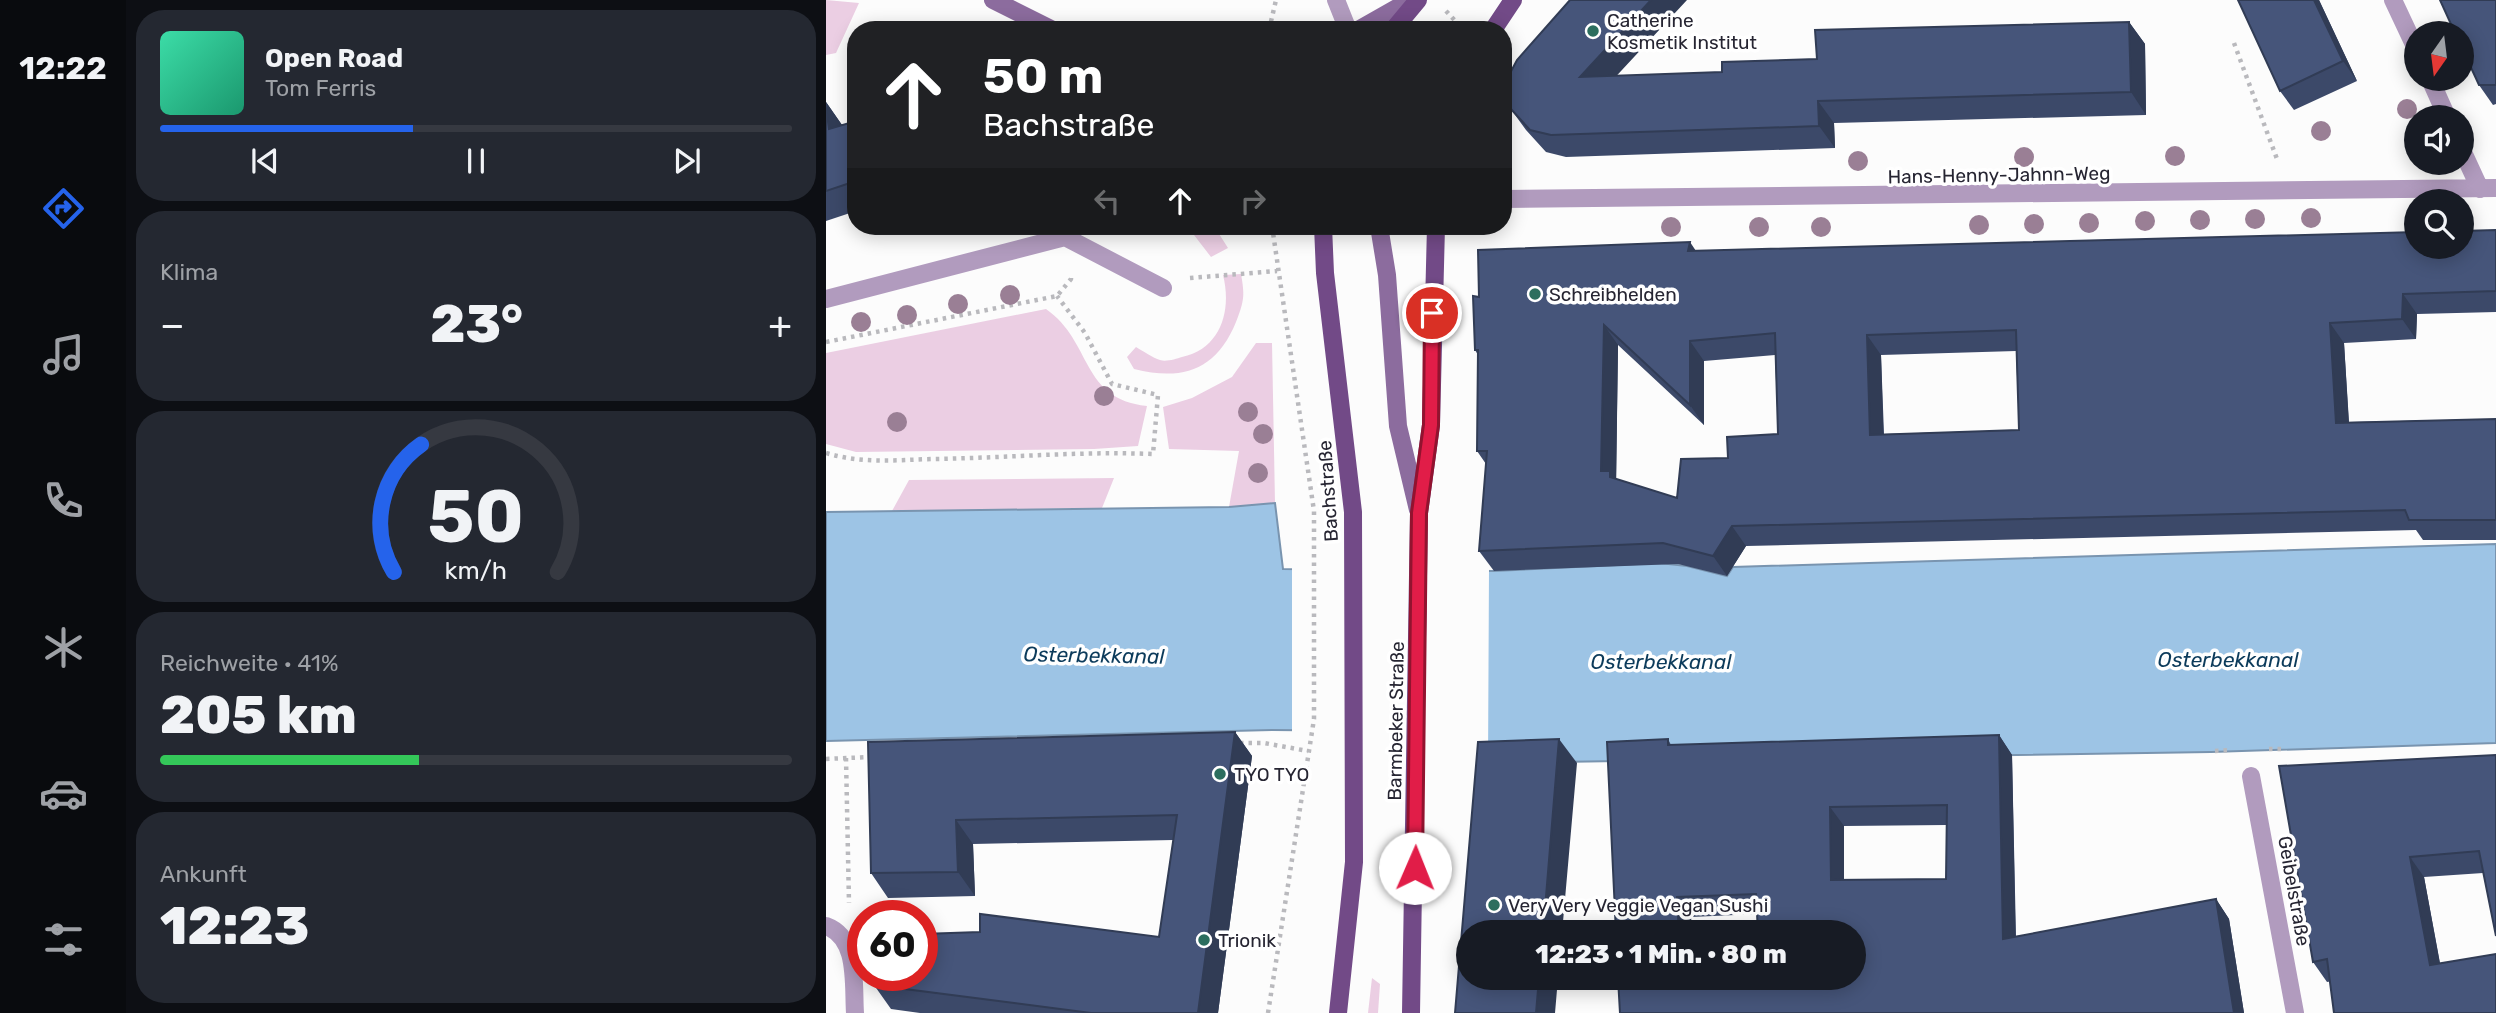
<!DOCTYPE html>
<html lang="de">
<head>
<meta charset="utf-8">
<style>
	:root { --surface:#171b24; --page:#242831; --text:#f1f3f6; --muted:#9ea1a6; --line:#363941; --accent:#2563eb }
	body { margin:0; font-family:Rubik,sans-serif; background:var(--page); color:var(--text); height:100vh; display:flex; flex-direction:column; font-size:26px; white-space:nowrap }
	* { box-sizing:border-box; margin:0 }
	p { font-size:23px; color:var(--muted) }
	.icon { flex:none; width:38px; height:38px; fill:none; stroke:currentColor; stroke-width:2; stroke-linecap:round; stroke-linejoin:round }
	.map { position:relative; flex:1; overflow:hidden }
	.panel { display:flex; flex-direction:column; gap:10px; padding:10px; background:#0d0f14; width:700px }
	.panel>* { flex:none }
	.top-card { position:absolute; left:21px; top:21px; width:665px; height:214px; border-radius:28px; box-shadow:0 4px 18px #0003; background:#202124; color:#fff; overflow:hidden }
	.needle { width:46px; rotate:194deg }
	.fabs { position:absolute; left:1578px; top:21px; display:grid; gap:14px }
	.fabs a { display:grid; place-items:center; width:70px; height:70px; border-radius:50%; background:var(--surface); box-shadow:0 4px 18px #0003; font-size:35px }
	.speed { position:absolute; left:21px; top:900px; display:flex; gap:14px; font-size:35px; font-weight:700; text-align:center }
	.speed>* { display:grid; place-content:center; width:91px; height:91px; border-radius:50%; background:var(--surface); box-shadow:0 4px 18px #0003; line-height:1 }
	.speed .limit { border:10px solid #d22; background:#fff; color:#111 }
	.pin { position:absolute; display:grid; place-items:center; width:60px; height:60px; color:#fff; margin:-30px; border:4px solid #fff; border-radius:50%; box-shadow:0 2px 7px #0007 }
	.me { position:absolute; width:77px; margin:-38px; rotate:1deg; stroke-linejoin:round; filter:drop-shadow(0 0 5px #0008) }
	.turn { display:flex; align-items:center; gap:24px; height:147px; padding:0 21px; font-size:32px }
	.turn .icon { width:91px; height:91px; stroke-width:2.5 }
	.turn b { display:block; font-size:49px; line-height:60px }
	.lanes { display:flex; align-items:center; height:66px; padding:0 21px; background:#0003; justify-content:center; gap:35px; direction:ltr }
	.lanes .off { opacity:.35 }
	.big { font-size:52px; font-weight:800; line-height:1.1 }
	.panel .widget { flex:1; display:flex; flex-direction:column; justify-content:center; gap:10px; min-width:0; padding:0 24px; border-radius:28px; background:var(--page) }
	.panel .dial { align-items:center; gap:0 }
	.dial svg { height:182px; overflow:visible; fill:none; stroke:var(--line); stroke-width:7; stroke-linecap:round; text-anchor:middle }
	.dial text { fill:var(--text); stroke:none }
	.song { display:flex; align-items:center; gap:21px }
	.cover { width:84px; height:84px; border-radius:10px; background:linear-gradient(135deg,hsl(160 70% 55%),hsl(160 70% 35%)) }
	.played { height:7px; border-radius:4px; background:linear-gradient(90deg,var(--accent) 40%,var(--line) 40%) }
	.keys { display:flex; justify-content:space-around; direction:ltr }
	.heat { display:flex; justify-content:space-between; align-items:center; font-size:38px; direction:ltr }
	.charge { height:10px; border-radius:5px; background:linear-gradient(90deg,#34c759 41%,var(--line) 0) }
	.trip { position:absolute; left:630px; top:920px; width:410px; height:70px; border-radius:35px; background:var(--surface); box-shadow:0 4px 18px #0003; font-weight:800; line-height:70px; text-align:center }
	main { display:flex; flex:1; min-height:0 }
	.tab-bar { display:flex; flex-direction:column; width:126px; justify-content:space-around; align-items:center; background:#090b0e; color:var(--muted) }
	.tab-bar .icon { width:49px; height:49px }
	.tab-bar .current { color:var(--accent) }
	.tab-bar b { font-size:32px; color:var(--text) }
	.map>svg:first-child { display:block }
	.green { fill:#ebcee3 }
	.water { fill:#9dc4e5; stroke:#7994af; stroke-width:2 }
	.pier { fill:#fcfcfc }
	.lines { fill:none; stroke-linecap:round; stroke-linejoin:round }
	.path { stroke:#b9b9bd; stroke-width:4.5; stroke-dasharray:3.5 5; stroke-linecap:butt }
	.lane { stroke:#b19bbe; stroke-width:18 }
	.street { stroke:#b19bbe; stroke-width:18 }
	.secondary { stroke:#8c6c9e; stroke-width:18 }
	.primary { stroke:#724a87; stroke-width:18 }
	.tree { fill:#9a7f95 }
	.wall { fill:#3c4969; fill-rule:evenodd }
	.shaded-wall { fill:#313c55 }
	.building { fill:#46557a; stroke:#313c55; stroke-width:2; fill-rule:evenodd }
	.route-casing { stroke:#92132f; stroke-width:18 }
	.route { stroke:#e11d48; stroke-width:12 }
	.poi-dot { fill:#2c6e5e; stroke:#fff; stroke-width:2.5 }
	.labels { text-anchor:middle; dominant-baseline:central; stroke-width:7; stroke-linejoin:round; paint-order:stroke }
	.poi-label { font-size:19px; fill:#262532; stroke:#fff; text-anchor:start }
	.street-label { font-size:19px; fill:#262532; stroke:#fff }
	.water-label { font-size:21px; font-style:italic; fill:#0c3b5b; stroke:#fff }
</style>
</head>
<body>
<main>
<nav class="tab-bar">
<b>12:22</b>
<svg class="icon current" aria-label="directions" viewBox="0 0 24 24"><path d="M12 3l9 9-9 9-9-9zM9 14v-3h6M13 9l2 2-2 2"/></svg>
<svg class="icon" aria-label="music" viewBox="0 0 24 24"><path d="M9 18V5l10-2v13"/><circle cx="6" cy="18" r="3"/><circle cx="16" cy="16" r="3"/></svg>
<svg class="icon" aria-label="phone" viewBox="0 0 24 24"><path d="M5 4h4l2 5-3 2q2 4 5 5l2-3 5 2v4C11 20 4 13 5 4z"/></svg>
<svg class="icon" aria-label="climate" viewBox="0 0 24 24"><path d="M12 3v18M4 7l16 10M4 17L20 7"/></svg>
<svg class="icon" aria-label="car" viewBox="0 0 24 24"><path d="M5 17H2v-5l4-1 3-4h7l3 4 3 1v5h-3M9 17h6M6 11h13"/><circle cx="7" cy="17" r="2"/><circle cx="17" cy="17" r="2"/></svg>
<svg class="icon" aria-label="filters" viewBox="0 0 24 24"><path d="M4 7h16M4 17h16"/><circle cx="9" cy="7" r="2"/><circle cx="15" cy="17" r="2"/></svg>
</nav>
<section class="panel">
<div class="widget">
<div class="song"><i class="cover"></i><div><b>Open Road</b><p>Tom Ferris</p></div></div>
<div class="played"></div>
<div class="keys"><svg class="icon" aria-label="previous" viewBox="0 0 24 24"><path d="M18 5L8 12l10 7zM5 5v14"/></svg><svg class="icon" aria-label="pause" viewBox="0 0 24 24"><path d="M8 5v14M16 5v14"/></svg><svg class="icon" aria-label="next" viewBox="0 0 24 24"><path d="M6 5l10 7-10 7zM19 5v14"/></svg></div>
</div>
<div class="widget"><p>Klima</p>
<div class="heat"><a>−</a><b class="big">23°</b><a>+</a></div>
</div>
<div class="widget dial"><svg viewBox="0 0 100 80">
<path d="M14 69A42 42 0 1 1 86 69"/>
<path d="M14 69A42 42 0 0 1 26 13" stroke="#2563eb"/>
<text x="50" y="56" font-size="32" font-weight="700">50</text>
<text x="50" y="72" font-size="11">km/h</text>
</svg></div>
<div class="widget"><p>Reichweite · 41%</p><b class="big">205 km</b><div class="charge"></div></div>
<div class="widget"><p>Ankunft</p><b class="big">12:23</b></div>
</section>
<div class="map">
<svg width="1670" height="1013" viewBox="0 0 1670 1013">
	<rect width="100%" height="100%" fill="#fcfcfc"/>
	<!-- green -->
	<path class="green" d="M 0,0 L 33,3 L 10,53 L 0,55 Z
		M 356,226 L 388,226 L 402,248 L 385,257 L 368,235 Z
		M 415,274 C 419,296 418,301 410,322 C 390,371 356,381 308,369 L 301,357 L 310,347 C 317,351 327,358 334,360 C 340,362 350,359 356,357 C 395,349 406,310 397,275 Z
		M 220,309 C 267,342 254,399 321,406 L 312,446 L 268,449 L 30,452 L 0,444 L 0,353 Z
		M 430,343 L 446,343 L 449,503 L 403,507 L 413,451 L 343,449 L 337,407 L 366,398 L 406,377 Z
		M 288,478 L 276,508 L 66,511 L 83,480 Z
		M 546,978 L 554,984 L 552,1013 L 542,1013 Z"/>
	<!-- water -->
	<path class="water" d="M 449,503 L 457,569 L 668,571 L 833,563 L 861,566 L 901,576 L 907,567 L 1670,544 L 1670,743 L 1385,752 L 659,763 L 656,732 L 446,730 L 0,741 L 0,512 L 403,507 Z"/>
	<!-- pier -->
	<path class="pier" d="M 466,566 L 663,568 L 662,767 L 655,764 L 653,735 L 466,733 Z"/>
	<g class="lines">
		<!-- path -->
		<path class="path" d="M 620,11 L 634,26
			M 443,30 L 450,0
			M 1408,43 L 1451,159
			M 364,278 L 451,271
			M 0,342 L 231,296 L 245,279 L 245,275
			M 0,453 C 37,464 68,460 106,459 C 180,458 253,451 327,454 L 332,395 L 286,384 L 259,333 L 231,296
			M 414,743 L 438,743 L 482,751
			M 1443,749 L 1456,749
			M 1389,751 L 1406,750
			M 20,758 L 23,903
			M 0,759 L 45,757
			M 442,1013 L 488,719 L 488,511 L 446,226"/>
		<!-- lane -->
		<path class="lane" d="M 0,926 C 33,938 27,984 29,1013"/>
		<!-- street -->
		<path class="street" d="M 510,0 L 522,30
			M 1567,0 L 1591,51
			M 1604,79 L 1621,117
			M 1636,150 L 1654,189
			M 677,199 L 1670,188
			M 0,299 L 239,237 L 337,288
			M 1425,776 L 1469,1013"/>
		<!-- secondary -->
		<path class="secondary" d="M 167,0 L 227,30
			M 532,30 L 585,0
			M 553,226 L 561,275 L 572,426 L 592,510"/>
		<!-- primary -->
		<path class="primary" d="M 567,30 L 592,0
			M 667,30 L 687,0
			M 497,226 L 499,273 L 527,512 L 528,862 L 512,1013
			M 585,1013 L 593,513 L 605,425 L 610,226"/>
	</g>
	<!-- trees -->
	<g class="tree">
		<circle cx="1581" cy="109" r="10"/>
		<circle cx="1495" cy="131" r="10"/>
		<circle cx="1349" cy="156" r="10"/>
		<circle cx="1198" cy="157" r="10"/>
		<circle cx="1032" cy="161" r="10"/>
		<circle cx="1485" cy="218" r="10"/>
		<circle cx="1429" cy="219" r="10"/>
		<circle cx="1374" cy="220" r="10"/>
		<circle cx="1319" cy="221" r="10"/>
		<circle cx="1263" cy="223" r="10"/>
		<circle cx="1208" cy="224" r="10"/>
		<circle cx="1153" cy="225" r="10"/>
		<circle cx="845" cy="227" r="10"/>
		<circle cx="933" cy="227" r="10"/>
		<circle cx="995" cy="227" r="10"/>
		<circle cx="184" cy="295" r="10"/>
		<circle cx="132" cy="304" r="10"/>
		<circle cx="81" cy="315" r="10"/>
		<circle cx="35" cy="322" r="10"/>
		<circle cx="278" cy="396" r="10"/>
		<circle cx="422" cy="412" r="10"/>
		<circle cx="71" cy="422" r="10"/>
		<circle cx="437" cy="434" r="10"/>
		<circle cx="432" cy="473" r="10"/>
	</g>
	<!-- wall -->
	<path class="wall" d="M 1493,0 L 1531,81 L 1468,110 L 1454,91 Z
		M 1670,0 L 1670,104 L 1667,105 L 1653,85 Z
		M 1303,22 L 1319,44 L 1320,115 L 1008,123 L 1009,148 L 740,157 L 720,152 L 700,130 L 684,108 L 791,76 L 896,72 L 991,59 Z
		M 0,102 L 16,125 L 30,121 L 30,211 L 0,221 Z
		M 1670,230 L 1670,312 L 1591,314 L 1590,339 L 1518,343 L 1523,422 L 1670,419 L 1670,540 L 1597,540 L 1590,530 L 920,546 L 901,576 L 852,564 L 668,571 L 653,551 L 660,464 L 651,451 L 652,355 L 649,350 L 653,297 L 870,251 ZM 792,345 L 878,425 L 878,361 L 949,355 L 952,434 L 902,458 L 851,498 L 790,479 ZM 1190,351 L 1193,430 L 1058,434 L 1055,355 Z
		M 409,732 L 426,756 L 392,1013 L 94,1013 L 65,1009 L 48,985 L 154,932 L 333,937 L 347,840 L 147,844 L 149,896 L 62,898 L 45,873 L 42,742 Z
		M 1173,735 L 1186,755 L 1190,937 L 1390,899 L 1403,919 L 1418,1013 L 794,1013 L 792,978 L 867,978 L 868,981 L 1027,978 L 931,914 L 865,917 L 866,933 L 790,933 L 842,739 L 845,745 ZM 1120,825 L 1120,879 L 1018,880 L 1018,826 Z
		M 1670,755 L 1657,873 L 1598,877 L 1614,963 L 1501,982 L 1487,962 Z"/>
	<!-- shaded-wall -->
	<path class="shaded-wall" d="M 825,0 L 861,0 L 769,99 L 754,77 Z
		M 1488,0 L 1493,0 L 1531,81 L 1517,61 Z
		M 1303,22 L 1319,44 L 1320,115 L 1305,92 Z
		M 992,101 L 1008,123 L 1009,148 L 993,126 Z
		M 0,102 L 16,125 L 3,129 Z
		M 864,242 L 878,263 L 862,251 Z
		M 1577,294 L 1591,314 L 1590,339 L 1576,319 Z
		M 1504,323 L 1518,343 L 1524,443 L 1510,423 Z
		M 778,325 L 792,345 L 790,492 L 775,471 Z
		M 1041,335 L 1055,355 L 1058,455 L 1044,435 Z
		M 864,341 L 878,361 L 878,425 L 864,405 Z
		M 906,526 L 920,546 L 901,576 L 887,556 Z
		M 409,732 L 426,756 L 392,1013 L 372,1013 Z
		M 1173,735 L 1186,755 L 1190,959 L 1177,939 Z
		M 733,739 L 751,763 L 736,933 L 717,933 Z
		M 1004,807 L 1018,826 L 1018,900 L 1005,880 Z
		M 130,820 L 147,844 L 149,896 L 132,872 Z
		M 1584,857 L 1598,877 L 1618,986 L 1604,965 Z
		M 851,897 L 865,917 L 866,933 L 853,933 Z
		M 1390,899 L 1403,919 L 1418,1013 L 1408,1013 Z
		M 713,978 L 732,978 L 729,1013 L 710,1013 Z
		M 855,978 L 867,978 L 868,1001 L 855,982 Z"/>
	<!-- building -->
	<path class="building" d="M 744,0 L 825,0 L 754,77 L 896,72 L 896,62 L 991,59 L 989,30 L 1303,22 L 1305,92 L 992,101 L 993,126 L 725,135 L 704,130 L 684,108 L 681,95 L 682,77 L 691,60 Z
		M 1412,0 L 1488,0 L 1517,61 L 1454,91 Z
		M 1614,0 L 1670,0 L 1670,85 L 1653,85 L 1636,48 L 1636,33 L 1629,33 Z
		M 86,25 L 96,30 L 84,30 Z
		M 0,107 L 3,129 L 30,121 L 30,181 L 0,191 Z
		M 1670,230 L 1670,291 L 1577,294 L 1576,319 L 1504,323 L 1510,423 L 1670,419 L 1670,520 L 1583,520 L 1579,510 L 906,526 L 887,556 L 837,543 L 653,551 L 661,451 L 651,451 L 652,350 L 649,350 L 647,296 L 653,297 L 652,250 L 864,242 L 862,251 L 1591,232 L 1591,247 L 1636,247 L 1636,231 ZM 778,325 L 864,405 L 864,341 L 949,333 L 952,434 L 901,437 L 902,458 L 855,459 L 851,498 L 784,477 L 784,471 L 775,471 ZM 1190,330 L 1193,430 L 1044,435 L 1041,335 Z
		M 409,732 L 372,1013 L 265,1013 L 48,985 L 47,975 L 96,975 L 96,934 L 154,932 L 154,914 L 333,937 L 351,815 L 130,820 L 132,872 L 45,873 L 42,742 Z
		M 1173,735 L 1177,939 L 1390,899 L 1408,1013 L 794,1013 L 792,978 L 855,978 L 855,982 L 903,978 L 1027,978 L 1027,933 L 932,933 L 930,894 L 851,897 L 853,933 L 790,933 L 781,742 L 842,739 L 842,745 ZM 1121,805 L 1120,879 L 1005,880 L 1004,807 Z
		M 733,739 L 717,933 L 642,933 L 642,978 L 713,978 L 710,1013 L 629,1013 L 652,742 Z
		M 1670,755 L 1670,936 L 1653,851 L 1584,857 L 1604,965 L 1670,954 L 1670,1013 L 1508,1013 L 1501,959 L 1487,962 L 1453,766 Z"/>
	<g class="lines">
		<!-- route casing -->
		<g class="route-casing">
			<path id="route" d="M 589,868 L 593,513 L 605,425 L 606,313"/>
		</g>
		<!-- route -->
		<use href="#route" class="route"/>
	</g>
	<!-- markers -->
	<g class="poi-dot">
		<circle cx="767" cy="31" r="7"/>
		<circle cx="709" cy="294" r="7"/>
		<circle cx="394" cy="774" r="7"/>
		<circle cx="668" cy="905" r="7"/>
		<circle cx="378" cy="940" r="7"/>
	</g>
	<g class="labels">
		<!-- poi labels -->
		<g class="poi-label">
			<text x="781" y="20">Catherine<tspan x="781" dy="22">Kosmetik Institut</tspan></text>
			<text x="723" y="294">Schreibhelden</text>
			<text x="408" y="774">TYO TYO</text>
			<text x="682" y="905">Very Very Veggie Vegan Sushi</text>
			<text x="392" y="940">Trionik</text>
		</g>
		<!-- street labels -->
		<g class="street-label">
			<text transform="translate(1173 175) rotate(-1)">Hans-Henny-Jahnn-Weg</text>
			<text transform="translate(502 491) rotate(-94)">Bachstraße</text>
			<text transform="translate(570 721) rotate(-89)">Barmbeker Straße</text>
			<text transform="translate(1468 891) rotate(80)">Geibelstraße</text>
		</g>
		<!-- water labels -->
		<g class="water-label">
			<text transform="translate(268 655) rotate(1)">Osterbekkanal</text>
			<text x="1402" y="659">Osterbekkanal</text>
			<text x="835" y="661">Osterbekkanal</text>
		</g>
	</g>
</svg>
<div class="fabs">
<a><svg class="needle" viewBox="-14 -14 28 28"><path d="M0-13l5 13h-10z" fill="#e53935"/><path d="M0 13l5-13h-10z" fill="#9ea1a6"/></svg></a>
<a><svg class="icon" aria-label="sound" viewBox="0 0 24 24"><path d="M4 9h4l5-4v14l-5-4H4zM17 9q2 3 0 6"/></svg></a>
<a><svg class="icon" aria-label="search" viewBox="0 0 24 24"><circle cx="10" cy="10" r="6"/><path d="M15 15l6 6"/></svg></a>
</div>
<div class="speed"><div class="limit">60</div></div>
<div class="pin" style="left:606px;top:313px;background:#d93025"><svg class="icon" aria-label="arrive" viewBox="0 0 24 24"><path d="M6 21V4h12l-3 4 3 4H6"/></svg></div>
<svg class="me" style="left:589px;top:868px" viewBox="-20 -20 40 40"><circle r="19" fill="#fff"/><path d="M0-13L10 11 0 6-10 11z" fill="#e11d48"/></svg>
<div class="trip">12:23 · 1 Min. · 80 m</div>
<div class="top-card">
<div class="turn"><svg class="icon" aria-label="ahead" viewBox="0 0 24 24"><path d="M12 20V5M6 11l6-6 6 6"/></svg><div><b>50 m</b>Bachstraße</div></div>
<div class="lanes"><svg class="icon off" aria-label="left" viewBox="0 0 24 24"><path d="M17 20v-9H6M10 6l-5 5 5 5"/></svg><svg class="icon" aria-label="ahead" viewBox="0 0 24 24"><path d="M12 20V5M6 11l6-6 6 6"/></svg><svg class="icon off" aria-label="right" viewBox="0 0 24 24"><path d="M7 20v-9h11M14 6l5 5-5 5"/></svg></div>
</div>
</div>
</main>
</body>
</html>
